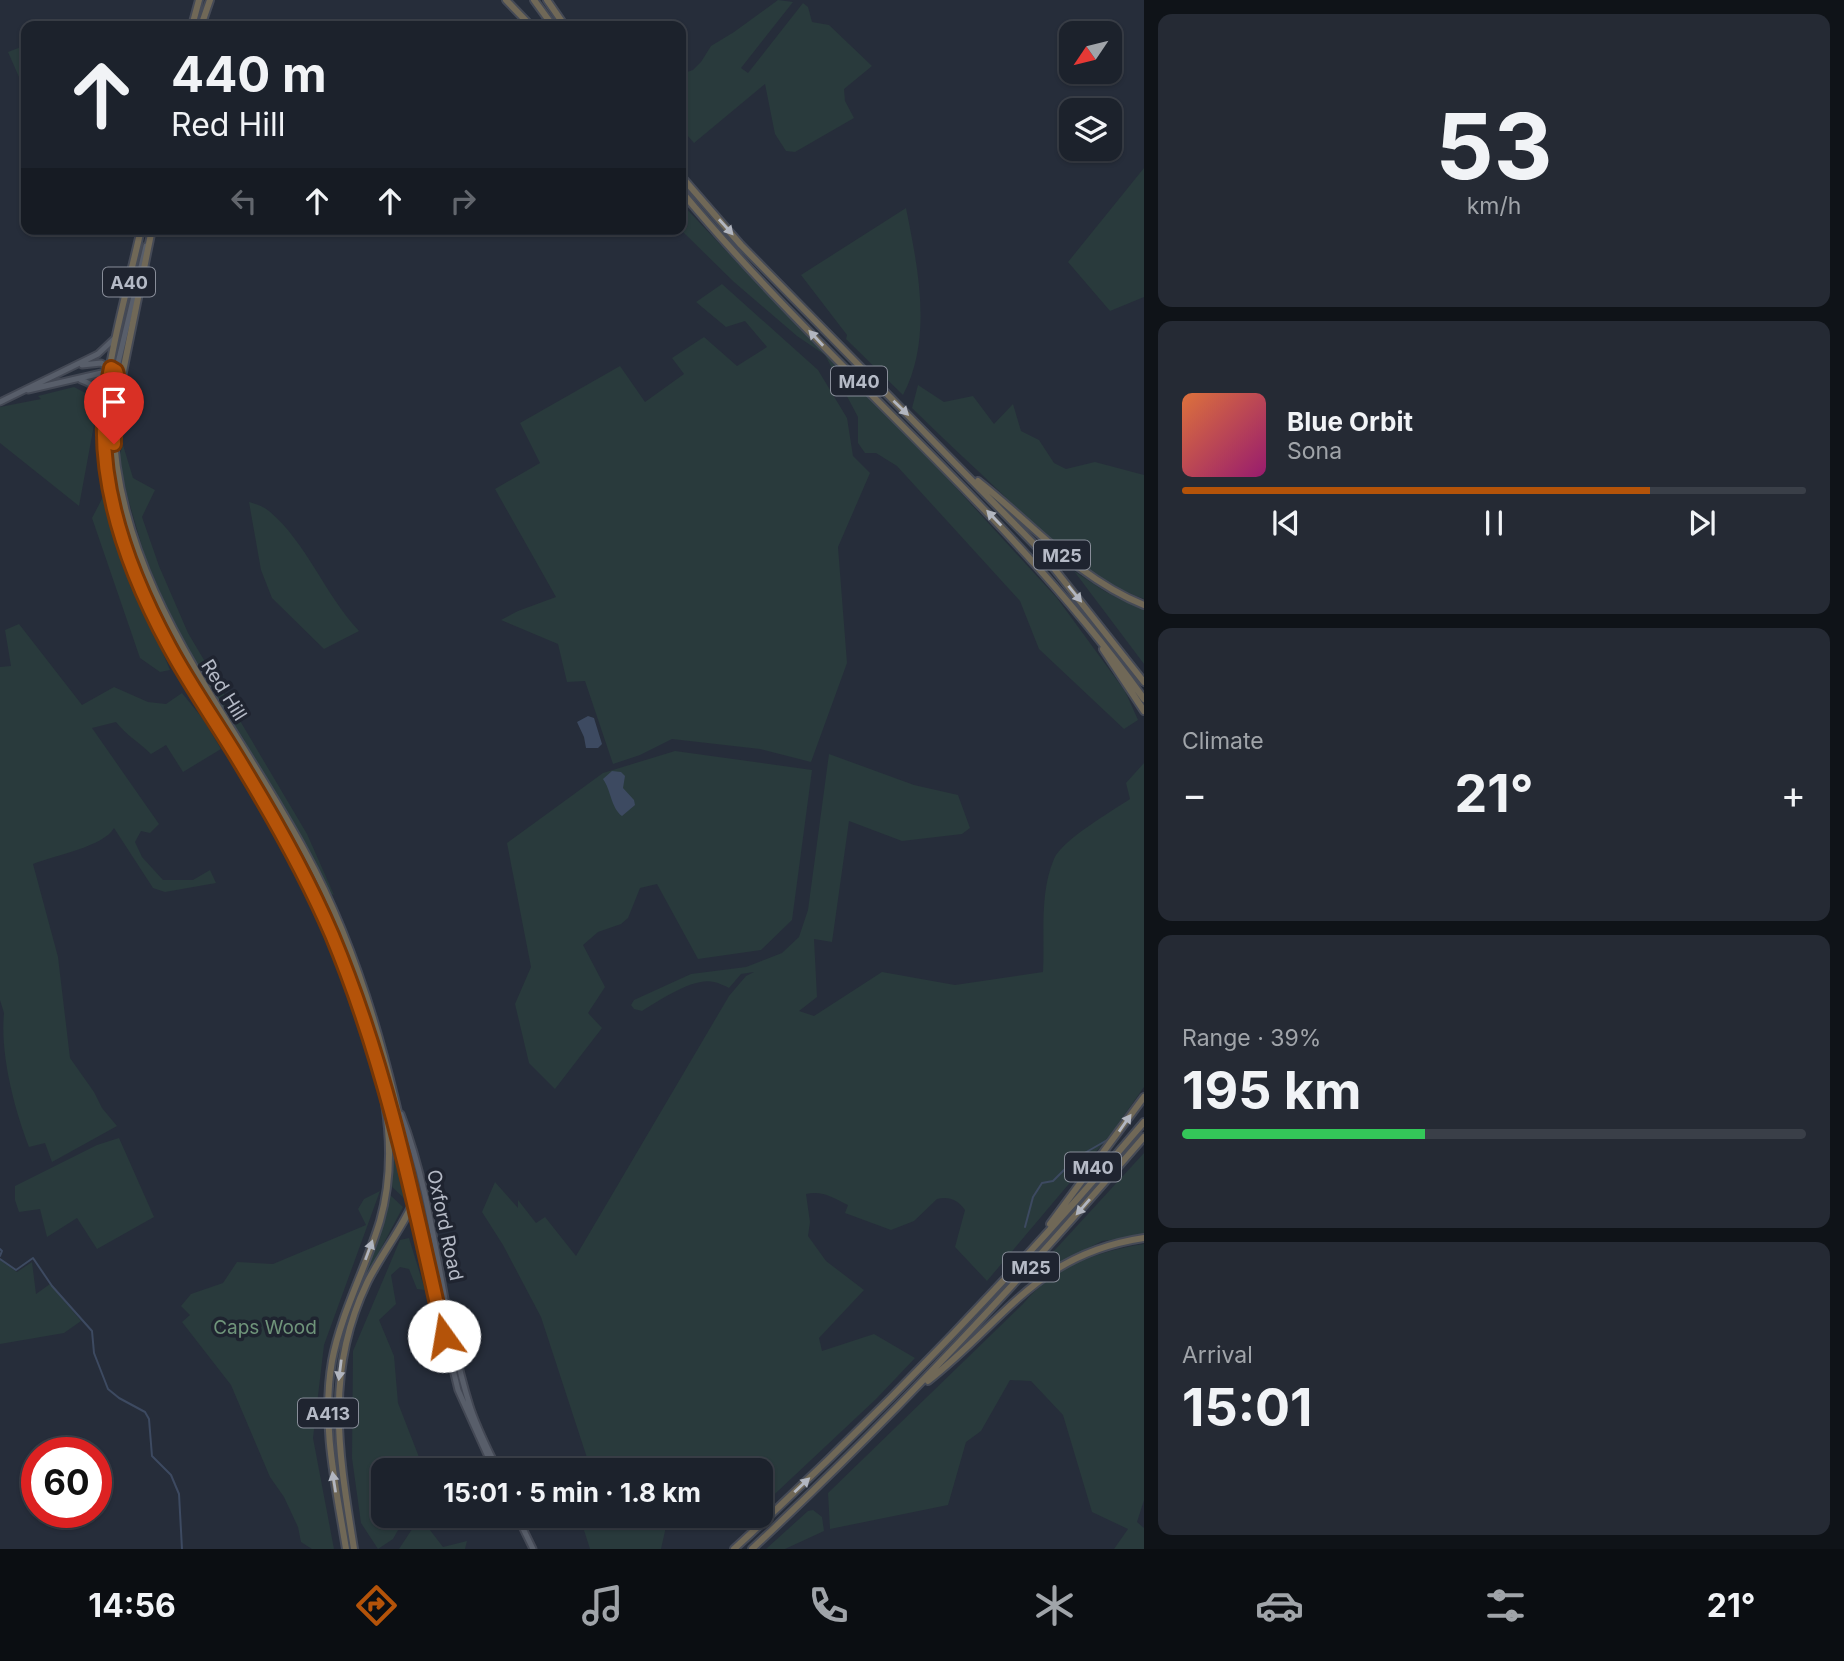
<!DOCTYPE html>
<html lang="en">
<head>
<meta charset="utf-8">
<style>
	:root { --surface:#1c222c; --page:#252a34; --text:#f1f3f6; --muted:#a0a4a9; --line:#3a3f48; --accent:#b45309 }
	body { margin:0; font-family:Inter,sans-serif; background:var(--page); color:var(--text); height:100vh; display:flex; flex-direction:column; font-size:26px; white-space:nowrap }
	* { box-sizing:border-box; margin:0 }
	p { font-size:23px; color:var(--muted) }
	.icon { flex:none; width:38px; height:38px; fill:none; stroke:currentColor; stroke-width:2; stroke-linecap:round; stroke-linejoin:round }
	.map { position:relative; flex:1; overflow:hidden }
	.drawer { display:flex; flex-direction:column; gap:14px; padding:14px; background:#0f1318; width:700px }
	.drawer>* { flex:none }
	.hud { position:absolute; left:21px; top:21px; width:665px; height:214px; border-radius:14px; box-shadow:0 2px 5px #0004,0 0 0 2px var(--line); background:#1c222c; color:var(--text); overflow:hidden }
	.needle { width:46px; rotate:235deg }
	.tools { position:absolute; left:1059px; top:21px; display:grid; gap:14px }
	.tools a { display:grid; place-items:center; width:63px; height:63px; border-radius:14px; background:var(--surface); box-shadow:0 2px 5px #0004,0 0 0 2px var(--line); font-size:35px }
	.speed { position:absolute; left:21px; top:1437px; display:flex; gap:14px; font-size:35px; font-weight:700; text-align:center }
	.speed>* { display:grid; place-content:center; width:91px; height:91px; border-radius:50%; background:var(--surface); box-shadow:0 2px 5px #0004,0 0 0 2px var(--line); line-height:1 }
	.speed .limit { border:10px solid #d22; background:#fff; color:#111 }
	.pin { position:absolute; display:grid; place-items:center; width:60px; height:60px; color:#fff; margin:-72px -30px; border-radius:50% 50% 50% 0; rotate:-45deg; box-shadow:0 0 7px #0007 }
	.pin .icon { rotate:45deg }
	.me { position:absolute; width:77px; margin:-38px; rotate:347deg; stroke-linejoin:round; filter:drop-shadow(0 0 5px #0008) }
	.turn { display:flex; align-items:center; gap:24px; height:147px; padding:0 35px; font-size:32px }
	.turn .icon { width:91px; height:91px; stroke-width:2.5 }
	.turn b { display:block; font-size:49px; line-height:60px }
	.lanes { display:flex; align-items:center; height:66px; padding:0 35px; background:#0003; justify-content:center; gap:35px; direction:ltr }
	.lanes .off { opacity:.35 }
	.big { font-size:52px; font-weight:700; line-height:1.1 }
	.drawer .card { flex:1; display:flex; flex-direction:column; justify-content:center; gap:10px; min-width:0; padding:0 24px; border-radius:14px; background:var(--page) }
	.drawer .dial { align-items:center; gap:0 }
	.dial b { font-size:91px; line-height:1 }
	.song { display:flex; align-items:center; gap:21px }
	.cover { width:84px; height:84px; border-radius:10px; background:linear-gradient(135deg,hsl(20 70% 55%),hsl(320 70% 35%)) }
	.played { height:7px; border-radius:4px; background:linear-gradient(90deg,var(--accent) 75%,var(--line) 75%) }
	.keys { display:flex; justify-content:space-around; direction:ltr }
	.heat { display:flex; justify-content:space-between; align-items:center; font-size:38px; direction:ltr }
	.charge { height:10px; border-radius:5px; background:linear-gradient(90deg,#34c759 39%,var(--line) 0) }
	.trip { position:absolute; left:371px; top:1458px; width:402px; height:70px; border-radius:14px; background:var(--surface); box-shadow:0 2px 5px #0004,0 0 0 2px var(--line); font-weight:700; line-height:70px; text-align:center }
	.menu { display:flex; height:112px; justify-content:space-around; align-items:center; background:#0b0e12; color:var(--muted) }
	.menu .icon { width:49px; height:49px }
	.menu .selected { color:var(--accent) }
	.menu b { font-size:32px; color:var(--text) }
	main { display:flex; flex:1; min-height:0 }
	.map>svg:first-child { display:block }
	.green { fill:#293a3c }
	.water { fill:#3d4a61 }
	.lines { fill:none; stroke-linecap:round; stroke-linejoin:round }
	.stream { stroke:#3d4a61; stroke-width:2 }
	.major-casing { stroke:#434854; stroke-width:9 }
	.highway-casing { stroke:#454a56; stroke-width:10 }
	.major { stroke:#585e6a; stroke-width:5 }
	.highway { stroke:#706857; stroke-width:6 }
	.oneway { fill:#b2b6c0 }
	.route-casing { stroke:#753606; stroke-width:18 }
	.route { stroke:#b45309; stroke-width:12 }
	.labels { text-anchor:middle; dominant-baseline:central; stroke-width:7; stroke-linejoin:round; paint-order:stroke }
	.shield { fill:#1f2430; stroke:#888d99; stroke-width:2 }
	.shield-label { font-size:18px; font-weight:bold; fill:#b5bac6 }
	.street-label { font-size:19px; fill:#b5bac6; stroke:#1f2430 }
	.park-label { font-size:19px; fill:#6f947a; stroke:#1f2430 }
</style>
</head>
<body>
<main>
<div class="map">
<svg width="1144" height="1549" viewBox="0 0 1144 1549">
	<rect width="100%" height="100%" fill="#262d3a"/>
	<!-- green -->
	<path class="green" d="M 778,0 L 793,2 L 741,68 L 748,73 L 803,3 L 808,7 L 812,22 L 829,25 L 872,66 L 844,89 L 845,101 L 854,118 L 795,152 L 786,151 L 775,134 L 765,84 L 694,143 L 681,128 L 681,74 L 693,70 L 701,62 L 711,46 L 734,32 Z
		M 26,45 L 26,93 L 8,52 Z
		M 1144,168 L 1144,297 L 1110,311 L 1068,262 Z
		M 681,203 L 825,355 L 917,445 L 1057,598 L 1125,691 L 1138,720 L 1124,729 L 1039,649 L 1020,601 L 897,466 L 876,453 L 865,453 L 858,443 L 858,417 L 825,355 L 797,336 L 734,282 L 680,229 Z
		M 906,208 C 918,268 933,338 903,395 L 846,339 L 847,335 L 801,275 Z
		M 722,284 L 818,370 L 847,418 L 853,456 L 870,473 L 838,547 L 847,663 L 811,762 L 760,749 L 672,739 L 640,755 L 613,764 L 585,681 L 567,682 L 558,644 L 501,620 L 518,611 L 556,597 L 495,489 L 540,463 L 520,423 L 620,366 L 645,402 L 684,374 L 672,358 L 704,337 L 737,366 L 767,347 L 745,321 L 726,327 L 696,302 Z
		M 918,385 L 944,402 L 973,396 L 994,424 L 1013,404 L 1021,431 L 1039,440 L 1054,463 L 1066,469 L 1095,462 L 1144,475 L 1144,599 C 1087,578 1041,531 998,490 C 970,463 940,436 912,408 Z
		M 74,387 L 95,398 L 94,425 L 79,506 L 0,443 L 0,407 L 41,399 L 38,396 Z
		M 123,445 L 133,478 L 155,490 L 142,517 L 159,566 L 188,633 L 307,834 L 334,895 L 327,892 L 243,738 L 200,673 L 174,625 L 145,557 L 129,502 L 118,460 Z
		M 104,495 L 125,563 L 170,670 L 160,672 L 140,658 L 92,518 Z
		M 249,502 C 256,504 264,507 269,511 C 307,543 325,595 359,631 L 324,649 L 272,598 L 261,570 Z
		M 1074,571 L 1106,592 L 1144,610 L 1144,664 Z
		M 19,624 L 82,705 L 114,687 L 148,702 L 166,704 L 182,693 L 203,719 L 221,749 L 183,772 L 166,745 L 151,754 C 139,742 126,735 116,722 L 92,728 L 159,824 L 150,833 L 141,831 L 135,842 L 142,857 L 163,880 L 193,880 L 210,870 L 216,883 L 165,892 L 153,888 L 114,828 C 103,847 55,855 33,864 L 58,957 L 70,1058 L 94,1092 L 102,1108 L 117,1126 L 52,1162 L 45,1143 L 29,1147 C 14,1108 0,1054 4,1013 L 0,1000 L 0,667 L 11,666 L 5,630 Z
		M 675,751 L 812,770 L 792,920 L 761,950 L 698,959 L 657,884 L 640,888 L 628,918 L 621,924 L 598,932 L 583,945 L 605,987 L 588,1013 L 602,1028 L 555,1089 L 529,1063 L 515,1004 L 531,967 L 507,843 L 603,773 Z
		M 829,754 L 914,785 L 958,795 L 970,828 L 962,834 L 902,841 L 849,821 L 832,942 L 814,939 L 817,997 L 799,1011 L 814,1016 L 882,972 L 955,985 L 1043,972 C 1045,936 1039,894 1054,859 C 1062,840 1112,811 1130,799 L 1126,783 L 1144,763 L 1144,1087 L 1111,1134 L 987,1281 L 955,1247 L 965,1210 C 958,1200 949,1196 937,1199 L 914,1221 L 891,1230 L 845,1213 L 848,1205 C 834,1198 822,1190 806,1194 L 810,1222 L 808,1236 L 826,1261 L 864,1290 L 819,1338 L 822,1351 L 874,1334 L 915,1358 L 876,1399 L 761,1507 L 761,1470 L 591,1470 L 541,1317 L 503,1245 L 482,1212 L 495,1182 L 518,1208 L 518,1200 L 536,1223 L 545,1217 L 576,1256 L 729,996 L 746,976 L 754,972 L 741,974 L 729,988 C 725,986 719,983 714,982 C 693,977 659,1001 642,1011 L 634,1009 L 631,1005 L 634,1000 L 691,974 L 746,967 L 782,953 L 799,937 L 808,910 Z
		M 393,1130 L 408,1197 L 406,1200 L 390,1185 Z
		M 119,1138 L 154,1217 L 97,1249 L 77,1218 L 47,1237 L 40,1209 L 19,1212 L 15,1200 L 15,1186 L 97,1145 Z
		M 1144,1153 L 1144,1236 L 1102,1241 L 1043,1271 L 1053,1252 Z
		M 380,1191 L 324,1345 L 313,1438 L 334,1549 L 312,1549 L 301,1542 L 298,1527 L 284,1497 L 270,1477 L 231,1385 L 182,1322 L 190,1315 L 181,1306 L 191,1294 L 223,1283 L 237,1262 L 273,1264 L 366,1225 L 358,1209 L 364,1199 Z
		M 389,1194 L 403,1207 L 360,1288 L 357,1289 Z
		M 409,1238 L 425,1290 L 417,1289 L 409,1269 L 400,1267 L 391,1275 L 396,1304 L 379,1320 L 394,1356 L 398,1403 L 424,1470 L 383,1470 L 383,1516 L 406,1516 L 393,1539 L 378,1549 L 361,1523 L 352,1458 L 353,1351 L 400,1240 Z
		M 1144,1244 L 1144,1500 L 1137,1522 L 1144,1528 L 1144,1549 L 1114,1549 L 1128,1529 L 1092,1512 L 1063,1415 L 1031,1381 L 1010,1380 L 981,1431 L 966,1442 L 948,1505 L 830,1529 L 828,1493 L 1023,1304 C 1053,1267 1098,1251 1144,1244 Z
		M 0,1260 L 17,1272 L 32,1262 L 36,1294 L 50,1284 L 81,1321 L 64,1333 L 0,1344 Z
		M 813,1510 L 822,1517 L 824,1531 L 785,1549 L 766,1549 L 808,1511 Z
		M 420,1517 L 443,1547 L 467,1541 L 465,1549 L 399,1549 Z
		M 667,1522 L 661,1549 L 590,1549 L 583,1527 Z"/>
	<!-- water -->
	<path class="water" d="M 588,716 L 594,718 L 602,744 L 598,748 L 586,748 L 584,737 L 577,722 Z
		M 612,771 L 621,772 L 625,776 L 623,788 L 634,800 L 635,805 L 622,816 C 611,808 611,790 603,779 Z"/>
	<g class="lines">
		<!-- stream -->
		<path class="stream" d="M 1025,1227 L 1033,1197 L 1042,1183 L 1053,1181 L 1076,1158 L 1109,1139
			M 0,1249 L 2,1251 L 0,1256
			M 0,1259 L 16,1270 L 33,1258 L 52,1286 L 92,1331 L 94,1353 L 108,1389 L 119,1398 L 145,1412 L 149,1419 L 152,1456 L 171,1475 L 179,1494 L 182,1549"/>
		<!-- major casing -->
		<g class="major-casing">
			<path id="major" d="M 82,365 L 101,363 L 116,371 L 119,382
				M 81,380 C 96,385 100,393 103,408
				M 28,390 L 106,372 L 118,363 L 146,246
				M 0,402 L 98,354 L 115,338
				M 382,1078 L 458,1390 L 494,1470
				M 401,1114 C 437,1207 440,1311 470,1406 C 477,1428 488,1449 498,1470
				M 517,1516 L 533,1549"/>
		</g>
		<!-- highway casing -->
		<g class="highway-casing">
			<path id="highway" d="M 506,0 L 531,26
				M 534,0 L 553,26
				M 547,0 L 565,26
				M 192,26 L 199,0
				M 201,26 L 210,0
				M 681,176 L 741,245 L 1037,547 L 1144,682
				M 681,191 C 828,368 1010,511 1144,699
				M 141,229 C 125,302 98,383 105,457 C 115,571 187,674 244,768 C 305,867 366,987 385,1103 C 391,1142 391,1183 380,1221 C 366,1268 341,1313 332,1361 C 321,1424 336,1487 346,1549
				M 152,229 L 113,421 C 116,586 231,714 305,852 C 363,958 392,1077 416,1194 C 413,1212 377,1261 367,1283 C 324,1373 339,1454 354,1549
				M 978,481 C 1033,524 1077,578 1144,605
				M 1103,649 L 1144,711
				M 1050,1224 L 1144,1097
				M 928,1381 C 1005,1321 1036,1254 1144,1238
				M 734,1549 C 879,1415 1017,1272 1144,1122
				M 752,1549 C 891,1419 1020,1281 1144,1137"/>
		</g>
		<!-- major -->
		<use href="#major" class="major"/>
		<!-- highway -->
		<use href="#highway" class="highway"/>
	</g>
	<!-- one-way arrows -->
	<defs><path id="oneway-solid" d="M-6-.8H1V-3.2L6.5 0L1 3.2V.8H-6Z" transform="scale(1.75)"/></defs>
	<g class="oneway">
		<use href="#oneway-solid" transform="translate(726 227) rotate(48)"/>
		<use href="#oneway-solid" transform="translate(816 338) rotate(-133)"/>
		<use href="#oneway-solid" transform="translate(901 408) rotate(44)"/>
		<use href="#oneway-solid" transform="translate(994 518) rotate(-134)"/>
		<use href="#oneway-solid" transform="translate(1075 594) rotate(51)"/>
		<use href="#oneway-solid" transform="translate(1125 1123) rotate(-55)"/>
		<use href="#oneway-solid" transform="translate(1083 1207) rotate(131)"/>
		<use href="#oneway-solid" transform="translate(369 1250) rotate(-70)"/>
		<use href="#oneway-solid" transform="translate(340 1370) rotate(97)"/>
		<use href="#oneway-solid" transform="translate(334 1482) rotate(-99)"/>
		<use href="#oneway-solid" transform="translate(802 1485) rotate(-43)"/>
	</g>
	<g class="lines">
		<!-- route casing -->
		<g class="route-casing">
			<path id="route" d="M 114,444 C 113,424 122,386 116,371 L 111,368 C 88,462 124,563 169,646 C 192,689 221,729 246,772 C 278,825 308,879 332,935 C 386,1064 414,1201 444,1336"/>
		</g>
		<!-- route -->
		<use href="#route" class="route"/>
	</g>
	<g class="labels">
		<!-- shield labels -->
		<g class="shield">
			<rect x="103" y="267.5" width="52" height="29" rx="5"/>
			<rect x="831" y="366.5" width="56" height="29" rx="5"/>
			<rect x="1034" y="540.5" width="56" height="29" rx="5"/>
			<rect x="1065" y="1152.5" width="56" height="29" rx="5"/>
			<rect x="1003" y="1252.5" width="56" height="29" rx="5"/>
			<rect x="298" y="1398.5" width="60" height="29" rx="5"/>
		</g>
		<g class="shield-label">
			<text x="129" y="282">A40</text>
			<text x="859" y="381">M40</text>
			<text x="1062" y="555">M25</text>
			<text x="1093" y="1167">M40</text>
			<text x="1031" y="1267">M25</text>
			<text x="328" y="1413">A413</text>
		</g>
		<!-- street labels -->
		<g class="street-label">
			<text transform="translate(224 690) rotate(58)">Red Hill</text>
			<text transform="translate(445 1225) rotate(78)">Oxford Road</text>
		</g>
		<!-- park labels -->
		<g class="park-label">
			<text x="265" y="1327">Caps Wood</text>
		</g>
	</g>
</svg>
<div class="tools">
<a><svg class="needle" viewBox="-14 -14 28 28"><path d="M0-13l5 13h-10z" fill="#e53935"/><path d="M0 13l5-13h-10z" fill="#a0a4a9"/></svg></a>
<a><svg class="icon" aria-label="layers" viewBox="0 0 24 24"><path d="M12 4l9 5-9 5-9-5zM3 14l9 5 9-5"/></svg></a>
</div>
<div class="speed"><div class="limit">60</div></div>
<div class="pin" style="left:114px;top:444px;background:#d93025"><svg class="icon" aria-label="arrive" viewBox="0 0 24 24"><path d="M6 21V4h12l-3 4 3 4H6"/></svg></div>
<svg class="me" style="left:444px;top:1336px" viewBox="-20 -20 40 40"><circle r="19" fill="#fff"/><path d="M0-13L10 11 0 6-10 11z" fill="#b45309"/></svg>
<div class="trip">15:01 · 5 min · 1.8 km</div>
<div class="hud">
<div class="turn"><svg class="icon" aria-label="ahead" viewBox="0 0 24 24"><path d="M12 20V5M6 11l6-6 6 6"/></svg><div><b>440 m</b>Red Hill</div></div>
<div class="lanes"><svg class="icon off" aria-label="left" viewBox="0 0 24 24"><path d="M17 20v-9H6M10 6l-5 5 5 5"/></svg><svg class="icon" aria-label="ahead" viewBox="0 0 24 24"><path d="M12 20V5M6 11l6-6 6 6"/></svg><svg class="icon" aria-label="ahead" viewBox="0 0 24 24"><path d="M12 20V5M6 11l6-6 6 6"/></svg><svg class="icon off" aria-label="right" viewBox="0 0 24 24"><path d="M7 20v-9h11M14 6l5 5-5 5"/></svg></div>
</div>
</div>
<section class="drawer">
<div class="card dial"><b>53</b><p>km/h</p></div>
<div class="card">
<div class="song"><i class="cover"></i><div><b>Blue Orbit</b><p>Sona</p></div></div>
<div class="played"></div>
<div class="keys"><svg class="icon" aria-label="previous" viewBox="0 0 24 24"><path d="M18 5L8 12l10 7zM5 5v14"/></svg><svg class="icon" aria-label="pause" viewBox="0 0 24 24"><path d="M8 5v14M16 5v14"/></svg><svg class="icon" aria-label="next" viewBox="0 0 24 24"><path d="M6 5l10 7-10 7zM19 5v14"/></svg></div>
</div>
<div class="card"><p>Climate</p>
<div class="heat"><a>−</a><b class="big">21°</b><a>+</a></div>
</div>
<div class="card"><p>Range · 39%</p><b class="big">195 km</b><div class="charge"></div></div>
<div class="card"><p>Arrival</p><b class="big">15:01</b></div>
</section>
</main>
<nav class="menu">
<b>14:56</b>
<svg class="icon selected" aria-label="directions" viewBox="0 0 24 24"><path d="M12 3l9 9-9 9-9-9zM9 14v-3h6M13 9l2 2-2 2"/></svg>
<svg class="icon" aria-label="music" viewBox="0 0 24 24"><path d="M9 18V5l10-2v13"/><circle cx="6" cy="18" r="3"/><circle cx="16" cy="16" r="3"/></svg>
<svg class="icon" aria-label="phone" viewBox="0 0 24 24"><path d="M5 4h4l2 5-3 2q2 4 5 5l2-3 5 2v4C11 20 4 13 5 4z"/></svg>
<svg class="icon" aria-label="climate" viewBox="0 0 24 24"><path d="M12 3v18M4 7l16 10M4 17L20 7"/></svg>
<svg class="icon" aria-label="car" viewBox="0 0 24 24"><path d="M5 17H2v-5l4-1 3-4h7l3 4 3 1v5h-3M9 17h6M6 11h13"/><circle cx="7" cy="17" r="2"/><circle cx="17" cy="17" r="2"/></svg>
<svg class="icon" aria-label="filters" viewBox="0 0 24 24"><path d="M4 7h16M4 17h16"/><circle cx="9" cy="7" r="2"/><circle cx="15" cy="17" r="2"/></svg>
<b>21°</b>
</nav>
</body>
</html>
